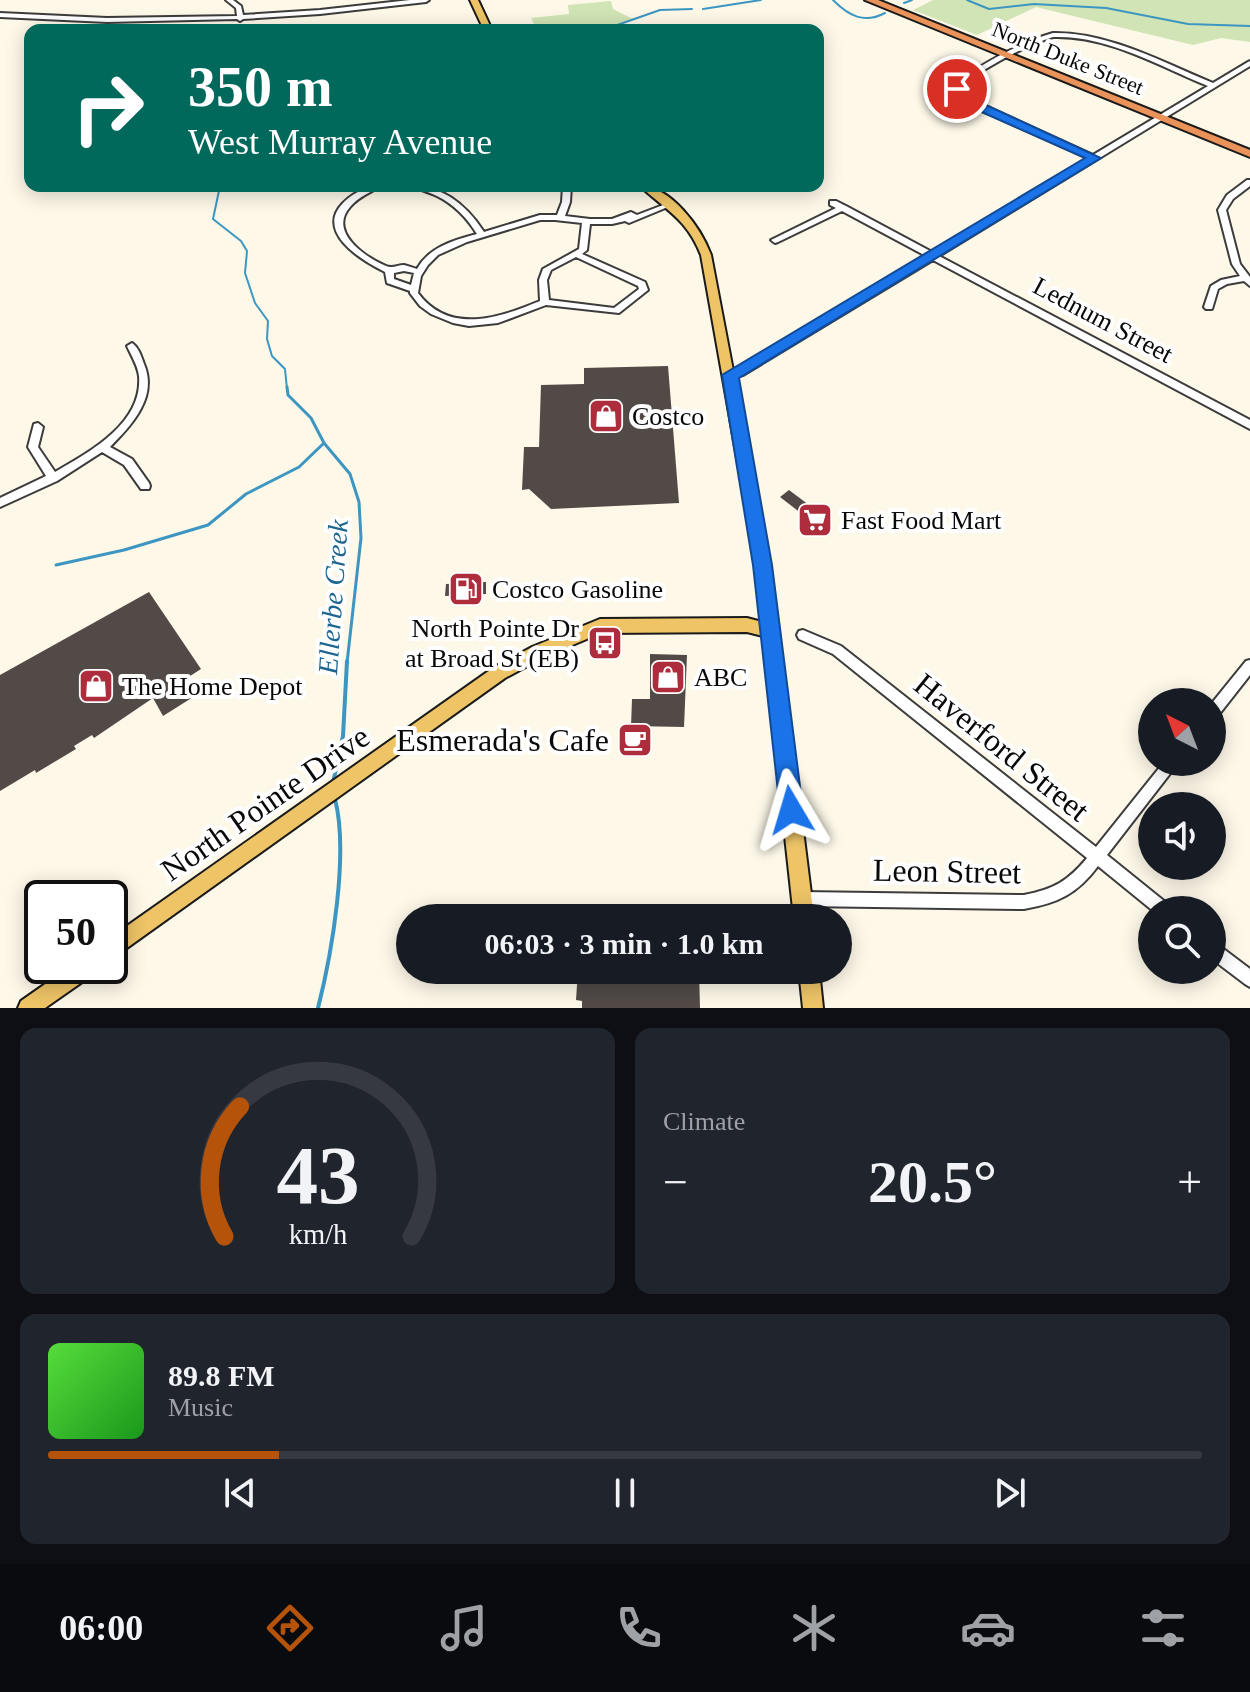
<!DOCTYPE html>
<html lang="en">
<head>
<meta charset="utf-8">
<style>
	:root { --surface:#171b24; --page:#20242c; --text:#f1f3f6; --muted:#9ea1a6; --line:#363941; --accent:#b45309 }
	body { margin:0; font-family:"Times New Roman",serif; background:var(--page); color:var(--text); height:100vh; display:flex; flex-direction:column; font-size:30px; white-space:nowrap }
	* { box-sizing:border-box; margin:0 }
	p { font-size:26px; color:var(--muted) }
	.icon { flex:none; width:44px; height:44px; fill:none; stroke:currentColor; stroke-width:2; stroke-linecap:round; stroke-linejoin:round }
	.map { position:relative; height:1008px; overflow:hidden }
	.panel { display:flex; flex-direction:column; gap:20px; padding:20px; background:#0d0f14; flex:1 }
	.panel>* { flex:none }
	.top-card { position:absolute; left:24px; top:24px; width:800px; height:168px; border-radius:16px; box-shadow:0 4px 20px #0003; background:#00695c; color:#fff; overflow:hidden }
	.needle { width:52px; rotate:318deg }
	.buttons { position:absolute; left:1138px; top:688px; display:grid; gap:16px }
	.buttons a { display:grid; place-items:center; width:88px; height:88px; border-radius:50%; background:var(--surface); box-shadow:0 4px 20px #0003; font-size:40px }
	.speed { position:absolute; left:24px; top:880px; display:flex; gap:16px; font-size:40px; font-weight:700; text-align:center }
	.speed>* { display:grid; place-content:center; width:104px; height:104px; border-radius:50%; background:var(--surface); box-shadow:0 4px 20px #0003; line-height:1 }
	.speed .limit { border:4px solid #111; border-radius:12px; background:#fff; color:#111 }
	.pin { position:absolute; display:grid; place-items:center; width:68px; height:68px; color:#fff; margin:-34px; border:4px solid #fff; border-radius:50%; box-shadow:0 2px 8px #0007 }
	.me { position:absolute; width:88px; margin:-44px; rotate:353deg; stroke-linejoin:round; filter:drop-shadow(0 0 6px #0008) }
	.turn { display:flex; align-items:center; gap:28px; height:168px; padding:0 32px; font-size:36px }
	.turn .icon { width:104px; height:104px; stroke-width:2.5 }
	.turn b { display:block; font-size:56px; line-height:68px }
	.big { font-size:60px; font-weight:800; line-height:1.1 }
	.panel .widget { flex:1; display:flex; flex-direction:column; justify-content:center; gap:12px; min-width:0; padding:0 28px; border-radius:16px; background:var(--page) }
	.panel .dial { align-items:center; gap:0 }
	.dial svg { height:208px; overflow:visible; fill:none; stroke:var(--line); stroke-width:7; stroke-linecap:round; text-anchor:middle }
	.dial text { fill:var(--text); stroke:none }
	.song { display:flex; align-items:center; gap:24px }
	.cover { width:96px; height:96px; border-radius:12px; background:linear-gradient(135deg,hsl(110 70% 55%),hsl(120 70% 35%)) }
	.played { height:8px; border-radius:4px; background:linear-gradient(90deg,var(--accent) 20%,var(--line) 20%) }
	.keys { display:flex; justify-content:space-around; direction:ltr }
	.heat { display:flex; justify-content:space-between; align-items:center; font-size:44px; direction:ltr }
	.panel .tiles { flex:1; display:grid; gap:20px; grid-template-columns:1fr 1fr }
	.widget:last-child { grid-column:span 2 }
	.trip { position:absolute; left:396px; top:904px; width:456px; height:80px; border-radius:40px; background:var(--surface); box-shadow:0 4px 20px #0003; font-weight:800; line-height:80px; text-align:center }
	.menu { display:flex; height:128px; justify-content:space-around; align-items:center; background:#090b0e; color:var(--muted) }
	.menu .icon { width:56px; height:56px }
	.menu .current { color:var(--accent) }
	.menu b { font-size:36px; color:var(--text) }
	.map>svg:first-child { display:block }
	.green { fill:#d0e4b5 }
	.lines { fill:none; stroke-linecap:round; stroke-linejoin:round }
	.stream-far2 { stroke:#3d96c2; stroke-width:2 }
	.stream-far1 { stroke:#3d96c2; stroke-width:3 }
	.stream { stroke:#3d96c2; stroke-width:4 }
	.building { fill:#514a47 }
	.minor-casing { stroke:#3c3c3c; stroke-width:4 }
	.major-casing { stroke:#1a1a1a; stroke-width:4 }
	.highway-casing { stroke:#1a1a1a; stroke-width:4 }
	.minor { fill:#fff; fill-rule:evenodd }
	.major { fill:#eec467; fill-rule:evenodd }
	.highway { fill:#e9925a; fill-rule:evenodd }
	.route { fill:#1a73e8; stroke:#114b97; stroke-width:2 }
	.labels { text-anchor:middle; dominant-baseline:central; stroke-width:8; stroke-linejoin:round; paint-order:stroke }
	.far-street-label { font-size:22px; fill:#090909; stroke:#fff }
	.street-label { font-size:26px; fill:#090909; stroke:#fff }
	.poi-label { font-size:26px; fill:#090909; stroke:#fff; text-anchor:start }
	.water-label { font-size:28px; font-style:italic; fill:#1e6690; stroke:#fff }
	.near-poi-label { font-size:32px; fill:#090909; stroke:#fff; text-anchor:end }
	.near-street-label { font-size:32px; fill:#090909; stroke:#fff }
</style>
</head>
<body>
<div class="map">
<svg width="1250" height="1008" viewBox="0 0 1250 1008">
	<rect width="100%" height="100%" fill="#fdf8e8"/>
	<!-- green -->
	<path class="green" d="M 933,0 L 1250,0 L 1250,42 L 1221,38 L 1193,45 L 1036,7 L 977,35 L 913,10 Z
		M 611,1 L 613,9 L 633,19 L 609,30 L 537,30 L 531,18 L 569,14 L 568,5 Z"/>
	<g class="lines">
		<!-- stream-far2 -->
		<path class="stream-far2" d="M 833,0 C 849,16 864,24 885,13
			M 967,0 L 989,9 L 1034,4 L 1106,8 L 1188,24 L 1250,26
			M 904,3 L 912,0
			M 703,9 L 761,0
			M 603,30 L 660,10 L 692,9
			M 220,186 L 213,219 L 241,241 L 247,251 L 245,273 L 255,303 L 268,321 L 267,339 L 272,356 L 285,369 L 287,389"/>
		<!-- stream-far1 -->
		<path class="stream-far1" d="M 287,387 L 288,395 L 311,418 L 324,443 L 350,474 L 359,502 L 361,538 L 347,663
			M 56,565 L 124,550 L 208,525 L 246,494 L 299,467 L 324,443"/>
		<!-- stream -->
		<path class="stream" d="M 333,783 L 343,736 L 347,661
			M 318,1008 C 332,953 349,853 335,799"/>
	</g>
	<!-- building -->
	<path class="building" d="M 668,366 L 679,503 L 551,509 L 529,489 L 522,490 L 524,447 L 539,447 L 541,385 L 584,384 L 584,368 Z
		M 789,490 L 809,505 L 832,522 L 815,532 L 798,519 L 802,514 L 780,497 Z
		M 486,582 L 486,594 L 445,596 L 446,584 Z
		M 149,592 L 201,669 L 187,678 L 198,694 L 163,716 L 153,698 L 94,738 L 92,735 L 74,746 L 76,749 L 36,773 L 35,770 L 0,791 L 0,675 Z
		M 650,654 L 687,655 L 684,727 L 631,726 L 632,699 L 650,699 Z
		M 578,970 L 699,970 L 700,1008 L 582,1008 L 582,1001 L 576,1000 Z"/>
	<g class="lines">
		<!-- minor casing -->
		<g class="minor-casing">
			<path id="minor" d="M 226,0 L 233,0 L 241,6 L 243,15 L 320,10 L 410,0 L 429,0 L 426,2 L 320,14 L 243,19 L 240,21 L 237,19 L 107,22 L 0,17 L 0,13 L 107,18 L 237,16 L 236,8 Z
				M 1053,33 C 1108,32 1162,62 1213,83 L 1248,62 L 1250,61 L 1250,66 L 939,256 L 1250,420 L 1250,429 L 933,260 L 743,375 L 730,378 L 727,377 L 725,375 L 727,373 L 737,370 L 926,256 L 842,211 L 778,242 L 775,243 L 771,240 L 836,208 L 830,205 L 830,201 L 836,201 L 846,206 L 932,252 L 1088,158 L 962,102 L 953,92 L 956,82 C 986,62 1018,43 1053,33 ZM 1053,37 C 1107,35 1159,66 1208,86 L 1093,155 L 968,98 L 961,92 L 961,84 C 990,66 1021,47 1053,37 Z
				M 1247,180 L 1250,180 L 1250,186 L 1233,199 L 1226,210 L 1240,264 L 1250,277 L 1250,286 L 1244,281 L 1227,284 L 1218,289 L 1212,309 L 1206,309 L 1204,307 L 1211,286 L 1221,280 L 1240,276 L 1232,264 L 1218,210 L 1227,195 Z
				M 369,186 L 381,186 C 371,192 358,197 350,207 C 328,232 365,257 386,266 C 393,269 397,265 404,265 C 409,266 413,268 417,269 C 429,247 454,240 477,234 C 467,218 455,205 437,196 C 429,192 420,190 412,186 C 444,186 467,206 484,232 L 540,215 L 557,215 L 562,202 L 563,186 L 571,186 L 570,202 L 565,216 L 590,219 L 612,219 L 631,212 L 637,215 L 671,202 L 675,204 L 629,223 L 625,221 L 612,224 L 590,224 L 587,250 L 582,254 L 645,282 L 648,290 L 619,313 L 546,305 L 498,323 L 469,326 L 453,323 L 431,314 L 420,306 L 410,293 L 410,291 L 387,283 L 385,272 C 341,250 305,216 369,186 ZM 540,220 L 555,220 L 582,223 L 579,249 L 543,269 L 539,280 L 540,301 C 501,317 450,336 418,293 L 421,276 L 428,265 L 438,255 L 467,242 ZM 576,257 L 638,286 L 639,289 L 614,308 L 549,300 L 547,280 L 551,270 ZM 404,271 L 414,273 L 411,285 L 394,279 L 394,273 Z
				M 132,343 C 139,348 141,356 144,364 C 158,397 132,425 110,447 L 132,459 L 149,483 L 150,486 L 149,489 L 141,489 L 124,465 L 102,452 L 57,481 L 0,507 L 0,498 L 46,476 L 28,447 L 34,424 L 38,423 L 43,427 L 38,447 L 55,472 C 90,452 143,423 139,376 C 138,366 131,355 127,346 Z
				M 803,630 L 841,646 L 1096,847 L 1164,762 L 1179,762 L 1107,855 L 1169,905 L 1171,910 L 1152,910 L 1098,866 C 1077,894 1058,903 1024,909 L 802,906 L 797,904 L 795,899 L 797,894 L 802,892 L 1024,895 C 1054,889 1068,881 1087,858 L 833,654 L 799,639 L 797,635 L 799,631 Z
				M 1250,660 L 1250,675 L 1217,717 L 1212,719 L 1212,703 L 1246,661 Z
				M 1212,941 L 1217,944 L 1250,969 L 1250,987 L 1245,984 L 1212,959 Z"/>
		</g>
		<!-- major casing -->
		<g class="major-casing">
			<path id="major" d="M 470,0 L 478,0 L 492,30 L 484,30 Z
				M 640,186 C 671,186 701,228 711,255 L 770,565 L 814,918 L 794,918 L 763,636 L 747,632 L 601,633 L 544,657 L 505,678 L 110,960 L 110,938 L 493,668 L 532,647 L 600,619 L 747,618 L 762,622 L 756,565 L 701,255 C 687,219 666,210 640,186 Z
				M 71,966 L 98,966 L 95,973 L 45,1008 L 18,1008 L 21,1001 Z
				M 799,970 L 819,970 L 823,1008 L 803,1008 Z"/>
		</g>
		<!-- highway casing -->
		<g class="highway-casing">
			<path id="highway" d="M 865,0 L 878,0 L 1250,150 L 1250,157 Z"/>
		</g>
		<!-- minor -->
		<use href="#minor" class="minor"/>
		<!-- major -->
		<use href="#major" class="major"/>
		<!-- highway -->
		<use href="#highway" class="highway"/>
	</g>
	<!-- route -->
	<path class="route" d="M 957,86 L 975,100 L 1101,158 L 739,378 L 772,565 L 803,810 L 799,818 L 791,821 L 783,818 L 780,810 L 753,565 L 722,375 L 1085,158 L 966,105 L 957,100 L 951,89 Z"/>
	<!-- icons -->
	<defs>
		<g id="shop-square" transform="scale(1.8)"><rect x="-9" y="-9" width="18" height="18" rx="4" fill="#ae2d3c" stroke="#fff"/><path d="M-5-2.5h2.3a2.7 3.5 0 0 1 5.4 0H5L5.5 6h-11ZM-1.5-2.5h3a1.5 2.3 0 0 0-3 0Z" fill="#fff"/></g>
		<g id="supermarket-square" transform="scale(1.8)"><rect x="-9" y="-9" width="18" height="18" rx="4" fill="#ae2d3c" stroke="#fff"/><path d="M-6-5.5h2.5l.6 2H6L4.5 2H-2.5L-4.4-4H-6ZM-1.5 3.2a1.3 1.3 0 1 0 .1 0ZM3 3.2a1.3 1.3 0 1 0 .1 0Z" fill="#fff"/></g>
		<g id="fuel-square" transform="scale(1.8)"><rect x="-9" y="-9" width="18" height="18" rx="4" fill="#ae2d3c" stroke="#fff"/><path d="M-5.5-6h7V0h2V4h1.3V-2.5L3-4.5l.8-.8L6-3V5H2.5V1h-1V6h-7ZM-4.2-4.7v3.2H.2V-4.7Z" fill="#fff"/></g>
		<g id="bus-square" transform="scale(1.8)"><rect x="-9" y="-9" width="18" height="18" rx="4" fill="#ae2d3c" stroke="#fff"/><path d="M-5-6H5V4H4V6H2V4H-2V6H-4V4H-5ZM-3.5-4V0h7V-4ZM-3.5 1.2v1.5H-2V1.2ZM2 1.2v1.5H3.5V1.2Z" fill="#fff"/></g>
		<g id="cafe-square" transform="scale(1.8)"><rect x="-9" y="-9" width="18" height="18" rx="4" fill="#ae2d3c" stroke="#fff"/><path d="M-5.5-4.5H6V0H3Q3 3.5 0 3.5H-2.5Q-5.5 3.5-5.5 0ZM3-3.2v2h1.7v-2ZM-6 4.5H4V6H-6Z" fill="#fff"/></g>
	</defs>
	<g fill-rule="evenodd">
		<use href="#shop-square" x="606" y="416"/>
		<use href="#supermarket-square" x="815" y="520"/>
		<use href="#fuel-square" x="466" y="589"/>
		<use href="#bus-square" x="605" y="643"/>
		<use href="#shop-square" x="668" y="677"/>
		<use href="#shop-square" x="96" y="686"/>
		<use href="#cafe-square" x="635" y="740"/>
	</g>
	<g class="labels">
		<!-- far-street labels -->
		<g class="far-street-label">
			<text transform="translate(1068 58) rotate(22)">North Duke Street</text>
		</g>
		<!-- street labels -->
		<g class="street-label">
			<text transform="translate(1103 320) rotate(28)">Lednum Street</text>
		</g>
		<!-- poi labels -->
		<g class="poi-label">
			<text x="632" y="416">Costco</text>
			<text x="841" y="520">Fast Food Mart</text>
			<text x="492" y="589">Costco Gasoline</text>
			<text x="579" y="628" text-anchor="end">North Pointe Dr<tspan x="579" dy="30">at Broad St (EB)</tspan></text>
			<text x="694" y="677">ABC</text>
			<text x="122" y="686">The Home Depot</text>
		</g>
		<!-- water labels -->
		<g class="water-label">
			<text transform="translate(333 597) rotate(-86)">Ellerbe Creek</text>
		</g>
		<!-- near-poi labels -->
		<g class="near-poi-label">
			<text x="609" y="740">Esmerada's Cafe</text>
		</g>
		<!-- near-street labels -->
		<g class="near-street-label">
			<text transform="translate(1002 747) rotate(39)">Haverford Street</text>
			<text transform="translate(265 803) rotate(-35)">North Pointe Drive</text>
			<text transform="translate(947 871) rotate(1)">Leon Street</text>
		</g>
	</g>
</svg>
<div class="buttons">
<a><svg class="needle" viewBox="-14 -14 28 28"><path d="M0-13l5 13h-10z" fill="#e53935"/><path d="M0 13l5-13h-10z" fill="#9ea1a6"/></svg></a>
<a><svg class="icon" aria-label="sound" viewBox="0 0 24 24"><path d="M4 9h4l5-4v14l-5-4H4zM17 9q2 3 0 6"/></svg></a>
<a><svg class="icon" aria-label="search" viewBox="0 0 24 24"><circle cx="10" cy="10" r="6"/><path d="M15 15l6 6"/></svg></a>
</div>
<div class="speed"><div class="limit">50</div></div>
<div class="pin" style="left:957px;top:89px;background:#d93025"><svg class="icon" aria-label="arrive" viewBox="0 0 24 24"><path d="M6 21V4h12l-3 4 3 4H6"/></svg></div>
<svg class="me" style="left:791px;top:810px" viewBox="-20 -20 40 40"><path d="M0-17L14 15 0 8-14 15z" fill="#1a73e8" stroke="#fff" stroke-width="4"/></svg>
<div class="trip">06:03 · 3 min · 1.0 km</div>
<div class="top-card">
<div class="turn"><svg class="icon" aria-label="right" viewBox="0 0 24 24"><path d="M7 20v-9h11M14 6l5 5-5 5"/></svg><div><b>350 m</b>West Murray Avenue</div></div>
</div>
</div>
<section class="panel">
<div class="tiles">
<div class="widget dial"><svg viewBox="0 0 100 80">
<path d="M14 69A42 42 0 1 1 86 69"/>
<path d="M14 69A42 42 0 0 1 20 19" stroke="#b45309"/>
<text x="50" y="56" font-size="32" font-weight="700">43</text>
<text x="50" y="72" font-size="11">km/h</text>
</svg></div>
<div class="widget"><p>Climate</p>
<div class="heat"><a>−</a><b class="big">20.5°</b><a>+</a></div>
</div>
<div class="widget">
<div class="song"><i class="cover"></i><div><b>89.8 FM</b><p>Music</p></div></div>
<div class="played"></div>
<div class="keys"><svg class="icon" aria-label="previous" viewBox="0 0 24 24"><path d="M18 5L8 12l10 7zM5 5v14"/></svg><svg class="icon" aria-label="pause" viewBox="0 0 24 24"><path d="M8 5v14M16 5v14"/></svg><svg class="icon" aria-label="next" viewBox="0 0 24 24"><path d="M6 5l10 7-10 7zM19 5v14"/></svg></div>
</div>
</div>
</section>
<nav class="menu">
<b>06:00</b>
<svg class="icon current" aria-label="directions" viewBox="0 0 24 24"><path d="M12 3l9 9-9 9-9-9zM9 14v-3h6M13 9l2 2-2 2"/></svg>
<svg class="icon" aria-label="music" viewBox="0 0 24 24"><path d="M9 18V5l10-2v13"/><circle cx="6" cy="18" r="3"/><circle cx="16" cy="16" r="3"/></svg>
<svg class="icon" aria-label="phone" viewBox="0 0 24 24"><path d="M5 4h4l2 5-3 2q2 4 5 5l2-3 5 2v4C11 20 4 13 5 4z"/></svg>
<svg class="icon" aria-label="climate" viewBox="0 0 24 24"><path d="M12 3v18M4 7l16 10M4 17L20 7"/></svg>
<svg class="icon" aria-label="car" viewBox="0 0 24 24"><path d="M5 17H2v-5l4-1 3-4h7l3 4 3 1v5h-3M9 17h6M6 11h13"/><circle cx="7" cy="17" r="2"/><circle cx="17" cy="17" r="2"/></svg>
<svg class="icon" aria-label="filters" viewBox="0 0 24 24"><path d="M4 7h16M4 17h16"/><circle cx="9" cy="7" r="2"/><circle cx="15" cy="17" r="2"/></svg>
</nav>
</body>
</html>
